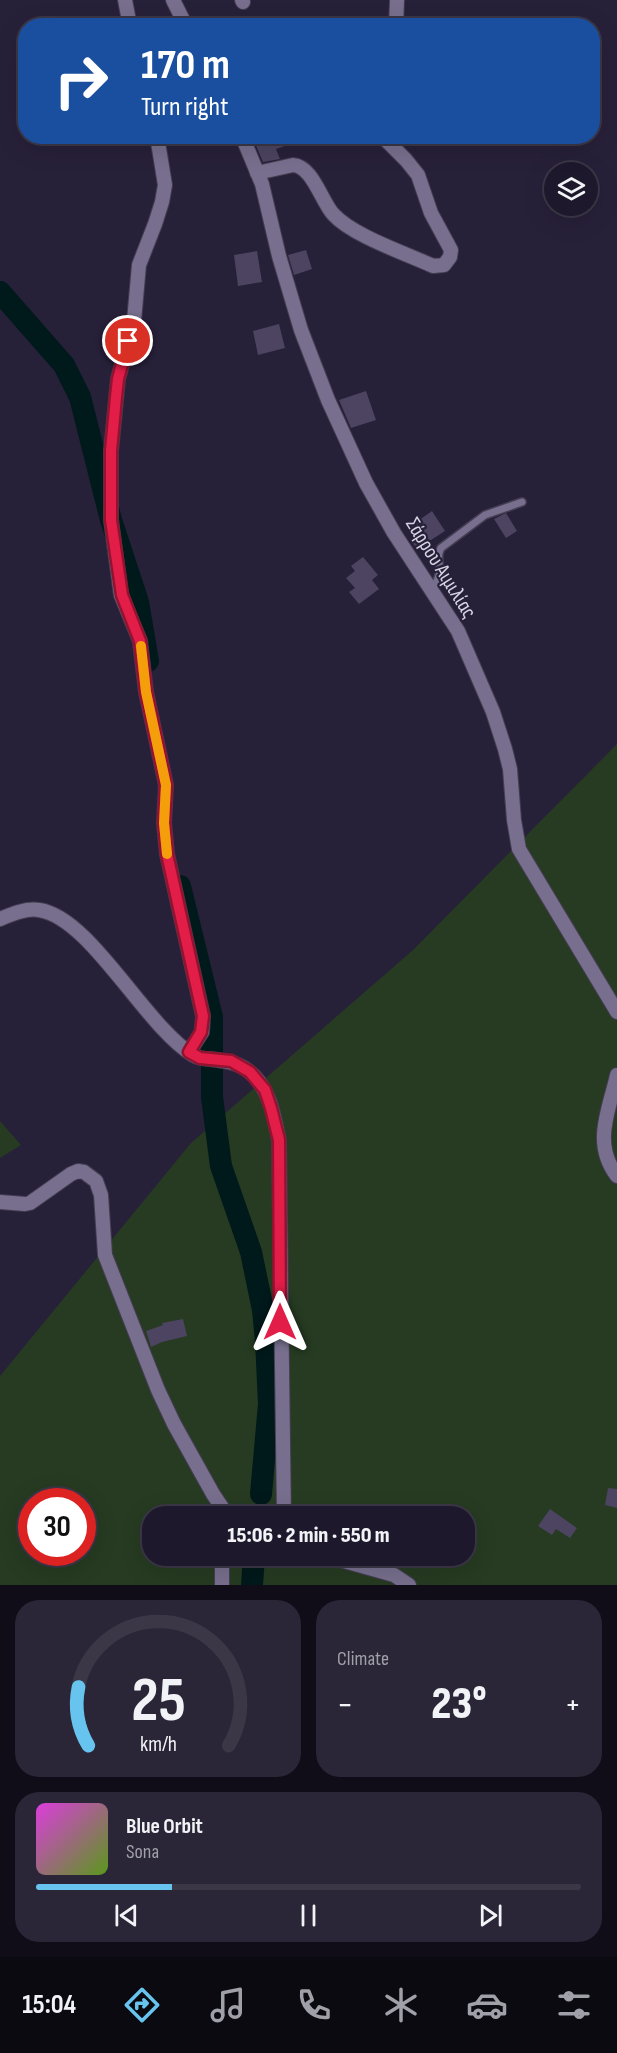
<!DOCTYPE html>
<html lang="en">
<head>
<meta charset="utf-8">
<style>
	:root { --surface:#1d182b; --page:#2a2537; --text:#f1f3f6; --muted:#a0a0a9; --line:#3b3747; --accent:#66c4ef }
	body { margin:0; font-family:"Sofia Sans Condensed",sans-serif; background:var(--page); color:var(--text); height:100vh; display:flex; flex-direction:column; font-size:22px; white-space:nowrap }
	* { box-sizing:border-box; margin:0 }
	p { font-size:20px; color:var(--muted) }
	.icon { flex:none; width:33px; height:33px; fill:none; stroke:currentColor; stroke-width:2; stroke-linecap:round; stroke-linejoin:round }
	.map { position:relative; height:1585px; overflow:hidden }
	.side { display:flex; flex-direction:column; gap:15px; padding:15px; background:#100d18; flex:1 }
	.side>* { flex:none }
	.guide { position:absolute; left:18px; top:18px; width:582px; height:126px; border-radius:24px; box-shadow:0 6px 24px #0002,0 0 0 2px var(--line); background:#1a4fa0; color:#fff; overflow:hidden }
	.tools { position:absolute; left:544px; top:162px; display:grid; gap:12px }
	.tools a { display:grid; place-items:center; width:54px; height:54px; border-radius:50%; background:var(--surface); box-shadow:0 6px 24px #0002,0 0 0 2px var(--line); font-size:30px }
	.speed { position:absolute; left:18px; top:1488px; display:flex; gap:12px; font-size:30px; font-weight:700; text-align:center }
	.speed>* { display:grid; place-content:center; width:78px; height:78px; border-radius:50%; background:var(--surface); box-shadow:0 6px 24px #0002,0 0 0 2px var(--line); line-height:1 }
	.speed .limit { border:9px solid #d22; background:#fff; color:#111 }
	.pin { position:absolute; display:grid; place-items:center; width:51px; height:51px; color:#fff; margin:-26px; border:3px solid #fff; border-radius:50%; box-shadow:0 2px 6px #0007 }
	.me { position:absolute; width:66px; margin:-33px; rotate:0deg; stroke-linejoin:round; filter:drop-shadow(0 0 4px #0008) }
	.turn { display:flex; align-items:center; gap:21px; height:126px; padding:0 24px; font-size:27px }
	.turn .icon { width:78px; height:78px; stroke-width:2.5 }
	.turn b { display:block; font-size:42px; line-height:51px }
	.big { font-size:45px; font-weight:800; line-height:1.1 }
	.side .card { flex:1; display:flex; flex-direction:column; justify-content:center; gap:9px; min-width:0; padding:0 21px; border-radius:24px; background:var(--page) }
	.side .dial { align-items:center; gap:0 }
	.dial svg { height:156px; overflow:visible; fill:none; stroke:var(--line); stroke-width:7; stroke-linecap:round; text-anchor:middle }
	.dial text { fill:var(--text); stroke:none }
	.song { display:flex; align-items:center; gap:18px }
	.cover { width:72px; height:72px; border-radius:9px; background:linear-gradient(135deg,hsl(300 70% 55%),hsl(90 70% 35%)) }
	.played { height:6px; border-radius:3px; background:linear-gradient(90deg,var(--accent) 25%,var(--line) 25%) }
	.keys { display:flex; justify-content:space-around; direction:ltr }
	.heat { display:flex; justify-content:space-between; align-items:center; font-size:33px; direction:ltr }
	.side .tiles { flex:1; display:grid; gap:15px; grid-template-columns:1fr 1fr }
	.card:last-child { grid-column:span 2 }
	.trip { position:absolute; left:142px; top:1506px; width:333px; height:60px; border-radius:24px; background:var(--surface); box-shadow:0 6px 24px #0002,0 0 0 2px var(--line); font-weight:800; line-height:60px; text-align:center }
	.dock { display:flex; height:96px; justify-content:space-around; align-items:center; background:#0c0a11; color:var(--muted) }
	.dock .icon { width:42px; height:42px }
	.dock .current { color:var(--accent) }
	.dock b { font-size:27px; color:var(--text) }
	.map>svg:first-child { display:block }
	.green { fill:#263b22; fill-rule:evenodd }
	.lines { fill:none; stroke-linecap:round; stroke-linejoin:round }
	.river { stroke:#00191b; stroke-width:22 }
	.building { fill:#4c4460 }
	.lane-casing { stroke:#453d53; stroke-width:10 }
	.street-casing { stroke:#453d53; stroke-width:16 }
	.lane { stroke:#776f8d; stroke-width:7 }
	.street { stroke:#776f8d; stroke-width:14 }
	.route-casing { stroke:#92132f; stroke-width:15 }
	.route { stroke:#e11d48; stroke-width:10 }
	.slow { stroke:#f59e0b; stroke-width:10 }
	.labels { text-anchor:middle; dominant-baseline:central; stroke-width:4.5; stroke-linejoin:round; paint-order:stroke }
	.street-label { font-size:21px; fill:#d8d4e5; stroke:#272039 }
</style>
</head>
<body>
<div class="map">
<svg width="617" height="1585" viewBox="0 0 617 1585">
	<rect width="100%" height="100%" fill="#272039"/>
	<!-- green -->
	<path class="green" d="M 617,744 L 617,1585 L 0,1585 L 0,1376 L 191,1143 L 413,950 ZM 32,1502 L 82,1502 L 82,1552 L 32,1552 ZM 153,1516 L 465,1516 L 465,1556 L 153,1556 Z
		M 0,1121 L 21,1145 L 0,1158 Z"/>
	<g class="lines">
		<!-- river -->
		<path class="river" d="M 0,292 L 64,365 L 80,397 L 111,520 L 138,602 L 148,661
			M 180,886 L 212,1017 L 212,1097 L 221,1166 L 251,1252 L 263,1310 L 266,1341 L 269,1404 L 261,1494
			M 252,1585 L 254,1556"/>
	</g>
	<!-- building -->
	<path class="building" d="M 273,136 L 282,136 L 285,146 L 276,149 L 280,159 L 263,162 L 255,143 Z
		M 306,250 L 312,269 L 294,275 L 288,255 Z
		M 257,251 L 262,282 L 238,286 L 234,255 Z
		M 279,324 L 285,348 L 258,355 L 253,331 Z
		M 366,391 L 376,420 L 351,428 L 339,400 Z
		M 432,511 L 445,531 L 417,549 L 410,539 L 415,536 L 409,527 Z
		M 506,513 L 517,531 L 506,538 L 494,519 Z
		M 363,557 L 378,575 L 372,580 L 379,589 L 359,604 L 349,592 L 355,588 L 346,578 L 355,571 L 351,566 Z
		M 183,1319 L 187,1336 L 162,1342 L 151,1347 L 146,1331 L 163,1325 L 162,1323 Z
		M 608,1488 L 617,1489 L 617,1508 L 605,1505 Z
		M 550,1509 L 577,1528 L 570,1538 L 556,1529 L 552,1535 L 538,1526 Z"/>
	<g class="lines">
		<!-- lane casing -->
		<g class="lane-casing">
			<path id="lane" d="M 431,590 C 448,569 433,562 441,548 L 485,515 L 522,502"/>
		</g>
		<!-- street casing -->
		<g class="street-casing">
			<path id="street" d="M 125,0 L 130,26
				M 173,0 L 186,26
				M 242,0 L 243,2
				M 396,26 L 397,0
				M 157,136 L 165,185 L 162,202 L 155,224 L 139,265 L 134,321 L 118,379 L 111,451 L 111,520 L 121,595 L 140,641 L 146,692 L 166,785 L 164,823 L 167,854 L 203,1016 L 202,1032 L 189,1052
				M 242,136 L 262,184 L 279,256 L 301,330 L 328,400 L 366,483 L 394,533 L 458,631 L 493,712 L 505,749 L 510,769 L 514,820 L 519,849 L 617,1012
				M 257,173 L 293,165 C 312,166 321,200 333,214 C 353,236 405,253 433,266 L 444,265 L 450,257 L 451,250 L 431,213 L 418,175 L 406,160 L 382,136
				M 0,919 C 12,914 26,908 39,910 C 90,917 145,1026 193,1055 C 198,1058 204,1059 210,1059 C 228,1061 242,1063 255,1077 C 271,1094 274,1118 279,1140 L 284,1516
				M 617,1075 C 609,1111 592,1143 617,1176
				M 0,1202 L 25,1204 L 30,1203 L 71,1174 L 78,1171 L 84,1172 L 96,1181 L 101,1195 L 105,1255 L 158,1390 L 174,1424 L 213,1494 L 223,1509 L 232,1516
				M 222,1556 L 222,1585
				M 326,1556 L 394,1575 L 409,1585"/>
		</g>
		<!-- lane -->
		<use href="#lane" class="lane"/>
		<!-- street -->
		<use href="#street" class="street"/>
	</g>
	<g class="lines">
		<!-- route casing -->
		<g class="route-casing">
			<path id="route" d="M 128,341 L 118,379 L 116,397 L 111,451 L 111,520 L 122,595 L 140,641 L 146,692 L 166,785 L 164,823 L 167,854 L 203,1016 L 201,1032 L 189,1052 L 200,1058 L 231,1061 L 250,1072 L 265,1090 L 271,1108 L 279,1140 L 280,1322"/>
		</g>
		<!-- route -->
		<use href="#route" class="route"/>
		<!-- slow -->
		<path class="slow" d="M 141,646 L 146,692 L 166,785 L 164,823 L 167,854"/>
	</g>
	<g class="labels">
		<!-- street labels -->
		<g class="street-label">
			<text transform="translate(441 568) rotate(58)">Σάρρου Αιμιλίας</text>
		</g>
	</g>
</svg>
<div class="tools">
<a><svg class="icon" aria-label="layers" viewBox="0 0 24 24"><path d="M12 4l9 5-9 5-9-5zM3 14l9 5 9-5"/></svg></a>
</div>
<div class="speed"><div class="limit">30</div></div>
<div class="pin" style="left:128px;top:341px;background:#d93025"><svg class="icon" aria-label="arrive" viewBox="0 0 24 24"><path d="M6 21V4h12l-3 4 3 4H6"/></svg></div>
<svg class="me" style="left:280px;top:1322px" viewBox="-20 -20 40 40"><path d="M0-17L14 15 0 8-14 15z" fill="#e11d48" stroke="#fff" stroke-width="4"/></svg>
<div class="trip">15:06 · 2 min · 550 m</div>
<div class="guide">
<div class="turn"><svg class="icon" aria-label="right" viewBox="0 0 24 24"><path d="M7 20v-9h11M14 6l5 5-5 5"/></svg><div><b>170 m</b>Turn right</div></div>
</div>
</div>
<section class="side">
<div class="tiles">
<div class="card dial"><svg viewBox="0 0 100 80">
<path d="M14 69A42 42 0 1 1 86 69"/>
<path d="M14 69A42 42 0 0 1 9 39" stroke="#66c4ef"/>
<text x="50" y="56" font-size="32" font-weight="700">25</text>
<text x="50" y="72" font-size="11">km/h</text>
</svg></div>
<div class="card"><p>Climate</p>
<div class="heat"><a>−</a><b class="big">23°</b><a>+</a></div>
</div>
<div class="card">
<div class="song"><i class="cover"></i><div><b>Blue Orbit</b><p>Sona</p></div></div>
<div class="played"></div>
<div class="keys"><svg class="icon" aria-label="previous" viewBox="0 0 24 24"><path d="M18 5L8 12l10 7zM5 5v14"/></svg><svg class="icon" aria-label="pause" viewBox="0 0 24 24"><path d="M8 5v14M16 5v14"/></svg><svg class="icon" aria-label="next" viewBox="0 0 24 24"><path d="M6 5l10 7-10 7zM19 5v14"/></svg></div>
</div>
</div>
</section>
<nav class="dock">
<b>15:04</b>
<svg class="icon current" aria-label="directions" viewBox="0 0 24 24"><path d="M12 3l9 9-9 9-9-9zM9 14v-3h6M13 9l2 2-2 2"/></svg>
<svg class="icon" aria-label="music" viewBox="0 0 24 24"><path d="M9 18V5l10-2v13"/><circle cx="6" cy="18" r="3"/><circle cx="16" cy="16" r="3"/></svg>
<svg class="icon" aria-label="phone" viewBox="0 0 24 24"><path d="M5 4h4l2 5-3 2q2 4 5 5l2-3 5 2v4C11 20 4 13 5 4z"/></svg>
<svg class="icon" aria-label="climate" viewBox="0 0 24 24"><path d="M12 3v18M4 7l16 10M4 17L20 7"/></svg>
<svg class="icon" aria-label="car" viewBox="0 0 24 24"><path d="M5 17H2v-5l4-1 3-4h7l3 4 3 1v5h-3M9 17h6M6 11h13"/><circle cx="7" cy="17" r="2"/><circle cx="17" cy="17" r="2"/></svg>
<svg class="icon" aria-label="filters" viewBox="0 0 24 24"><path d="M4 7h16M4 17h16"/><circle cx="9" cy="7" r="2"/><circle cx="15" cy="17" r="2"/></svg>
</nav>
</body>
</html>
